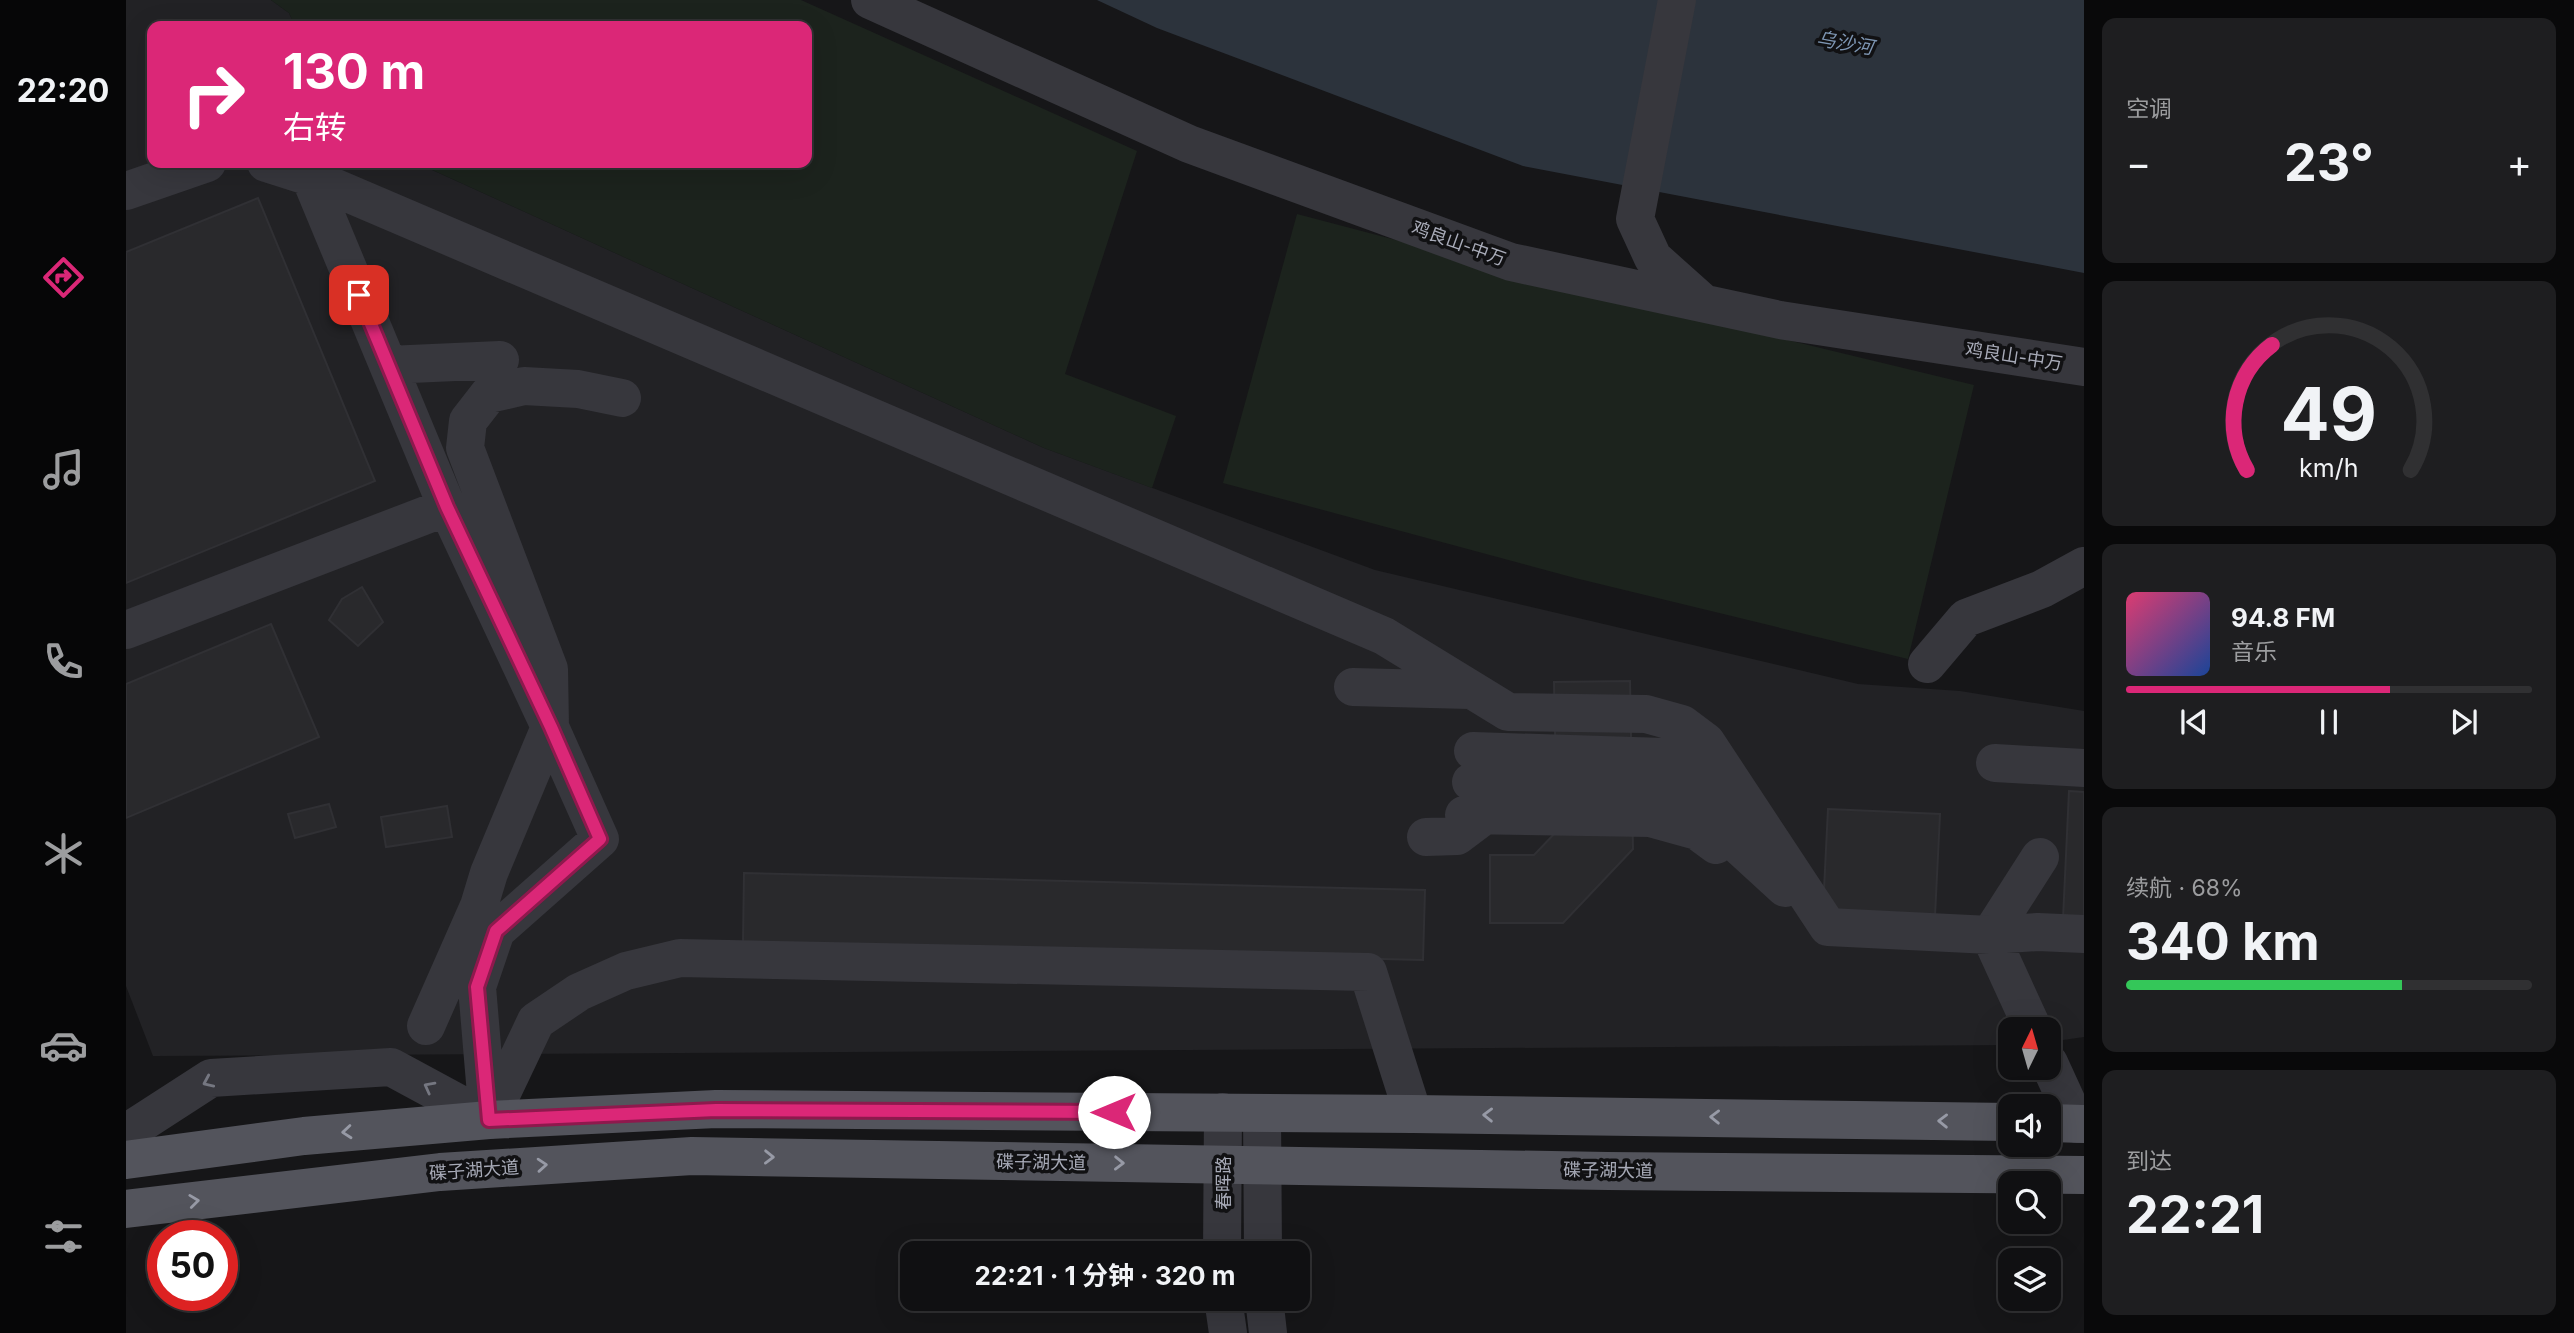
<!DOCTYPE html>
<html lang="zh">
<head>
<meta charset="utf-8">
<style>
	:root { --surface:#101012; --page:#1e1e20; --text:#f1f3f6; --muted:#9c9d9f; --line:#303032; --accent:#db2777 }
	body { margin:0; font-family:Inter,"Noto Sans SC",sans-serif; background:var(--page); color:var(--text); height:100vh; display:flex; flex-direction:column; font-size:26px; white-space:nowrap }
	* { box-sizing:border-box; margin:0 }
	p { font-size:23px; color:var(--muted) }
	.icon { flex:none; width:38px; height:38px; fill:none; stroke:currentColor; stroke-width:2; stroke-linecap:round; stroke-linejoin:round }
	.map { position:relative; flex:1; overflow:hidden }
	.side { display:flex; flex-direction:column; gap:18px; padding:18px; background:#09090a; width:490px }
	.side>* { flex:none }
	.banner { position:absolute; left:21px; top:21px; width:665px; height:147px; border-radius:14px; box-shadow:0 7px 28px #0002,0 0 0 2px var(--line); background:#db2777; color:#fff; overflow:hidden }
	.needle { width:46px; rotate:5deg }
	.fabs { position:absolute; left:1872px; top:1017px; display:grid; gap:14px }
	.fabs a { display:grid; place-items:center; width:63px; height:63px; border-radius:14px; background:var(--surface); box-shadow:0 7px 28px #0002,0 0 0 2px var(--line); font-size:35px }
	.speed { position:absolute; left:21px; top:1220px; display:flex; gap:14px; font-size:35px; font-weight:700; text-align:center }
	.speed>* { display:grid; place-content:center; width:91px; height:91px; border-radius:50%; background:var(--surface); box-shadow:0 7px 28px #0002,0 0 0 2px var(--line); line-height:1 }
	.speed .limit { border:10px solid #d22; background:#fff; color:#111 }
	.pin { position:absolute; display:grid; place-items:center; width:60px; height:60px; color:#fff; margin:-30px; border-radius:14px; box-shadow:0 4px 10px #0006 }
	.me { position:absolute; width:77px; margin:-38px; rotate:270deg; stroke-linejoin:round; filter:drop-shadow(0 0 5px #0008) }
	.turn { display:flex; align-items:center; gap:24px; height:147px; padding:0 21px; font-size:32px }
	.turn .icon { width:91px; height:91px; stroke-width:2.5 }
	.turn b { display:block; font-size:49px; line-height:60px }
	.big { font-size:52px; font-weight:700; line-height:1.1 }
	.side .widget { flex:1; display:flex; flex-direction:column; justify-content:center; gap:10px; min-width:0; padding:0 24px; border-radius:14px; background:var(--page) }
	.side .dial { align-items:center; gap:0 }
	.dial svg { height:182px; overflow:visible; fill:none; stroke:var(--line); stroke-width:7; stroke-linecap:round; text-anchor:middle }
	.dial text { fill:var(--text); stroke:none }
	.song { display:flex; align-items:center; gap:21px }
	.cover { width:84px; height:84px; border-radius:10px; background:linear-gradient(135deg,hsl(340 70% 55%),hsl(220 70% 35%)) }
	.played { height:7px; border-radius:4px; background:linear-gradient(90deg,var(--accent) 65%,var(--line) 65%) }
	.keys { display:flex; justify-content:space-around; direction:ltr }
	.heat { display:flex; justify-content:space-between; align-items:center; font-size:38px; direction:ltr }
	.charge { height:10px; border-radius:5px; background:linear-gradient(90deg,#34c759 68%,var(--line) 0) }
	.trip { position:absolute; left:774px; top:1241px; width:410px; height:70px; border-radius:14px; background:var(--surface); box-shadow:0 7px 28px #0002,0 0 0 2px var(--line); font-weight:700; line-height:70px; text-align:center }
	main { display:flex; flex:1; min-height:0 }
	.tabs { display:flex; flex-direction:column; width:126px; justify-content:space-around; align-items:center; background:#060607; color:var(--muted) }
	.tabs .icon { width:49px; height:49px }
	.tabs .selected { color:var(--accent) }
	.tabs b { font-size:32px; color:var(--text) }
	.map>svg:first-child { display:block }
	.built { fill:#222225 }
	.green { fill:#1c231d }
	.water { fill:#2c333c }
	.building { fill:#29292c; stroke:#303034; stroke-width:2 }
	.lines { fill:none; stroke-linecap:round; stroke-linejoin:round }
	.minor { stroke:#37373d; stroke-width:38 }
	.major { stroke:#53545c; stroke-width:38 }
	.oneway { stroke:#757781 }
	.oneway2 { stroke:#979aa6 }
	.route-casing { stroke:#8e194d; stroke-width:18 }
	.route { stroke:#db2777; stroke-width:12 }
	.labels { text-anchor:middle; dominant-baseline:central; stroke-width:7; stroke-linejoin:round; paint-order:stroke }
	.street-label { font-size:18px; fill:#a8abb8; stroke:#111113 }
	.water-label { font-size:19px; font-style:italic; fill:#7e96b3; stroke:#111113 }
</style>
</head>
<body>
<main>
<nav class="tabs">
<b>22:20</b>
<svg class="icon selected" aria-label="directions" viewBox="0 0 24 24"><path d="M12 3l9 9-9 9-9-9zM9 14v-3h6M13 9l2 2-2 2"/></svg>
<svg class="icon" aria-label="music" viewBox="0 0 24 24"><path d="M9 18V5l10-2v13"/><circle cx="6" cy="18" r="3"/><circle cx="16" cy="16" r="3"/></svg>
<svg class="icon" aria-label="phone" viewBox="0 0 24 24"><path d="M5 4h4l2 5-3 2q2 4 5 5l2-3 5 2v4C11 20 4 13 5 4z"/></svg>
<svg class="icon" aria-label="climate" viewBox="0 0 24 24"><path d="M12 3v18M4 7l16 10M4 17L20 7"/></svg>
<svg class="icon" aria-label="car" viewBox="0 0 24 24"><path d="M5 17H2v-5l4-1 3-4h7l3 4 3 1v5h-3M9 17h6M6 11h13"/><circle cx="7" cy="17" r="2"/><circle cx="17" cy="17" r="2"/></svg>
<svg class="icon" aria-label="filters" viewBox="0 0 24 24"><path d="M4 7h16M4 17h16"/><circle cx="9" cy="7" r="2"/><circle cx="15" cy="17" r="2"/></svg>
</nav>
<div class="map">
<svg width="1958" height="1333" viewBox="0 0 1958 1333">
	<rect width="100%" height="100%" fill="#161618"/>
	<!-- built -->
	<path class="built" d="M 0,0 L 145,0 L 163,13 L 169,26 L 26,26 L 26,163 L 291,163 L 918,448 L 1249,570 L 1732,684 L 1834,691 L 1958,711 L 1958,1037 L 1923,1042 L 1923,1029 L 1885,1029 L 1885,1045 L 27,1056 L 0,986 Z"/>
	<!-- green -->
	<path class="green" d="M 145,0 L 675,0 L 1011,151 L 939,374 L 1050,416 L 1026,488 L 918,448 L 291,163 L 681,163 L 681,26 L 169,26 L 163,13 Z
		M 1171,214 L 1517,305 L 1848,385 L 1782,659 L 1449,578 L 1097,483 Z"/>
	<!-- water -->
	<path class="water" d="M 971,0 L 1958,0 L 1958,273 L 1397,166 L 1031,28 Z"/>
	<!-- building -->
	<path class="building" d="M 132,198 L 249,481 L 0,583 L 0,252 Z
		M 236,587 L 257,622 L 232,646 L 203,620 L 216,599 Z
		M 145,624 L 193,737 L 0,818 L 0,684 Z
		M 1504,681 L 1507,849 L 1437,923 L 1364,923 L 1364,855 L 1408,855 L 1431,831 L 1428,682 Z
		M 1943,791 L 1958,792 L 1958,920 L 1937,919 Z
		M 203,804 L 210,827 L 169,838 L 162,814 Z
		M 321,806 L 326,837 L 260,847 L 255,817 Z
		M 1702,809 L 1814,814 L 1809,916 L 1697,910 Z
		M 618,873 L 1299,890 L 1297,960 L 617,943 Z"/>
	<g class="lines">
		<!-- minor -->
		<path class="minor" d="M 744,0 L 1063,144 L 1385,262 L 1654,320 L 1958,367
			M 1551,0 L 1509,219 L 1527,258 L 1575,301
			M 140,163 L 184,177 L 321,507 L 424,727 L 474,839 L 370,931 L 351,987 L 362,1118
			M 184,177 L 1258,636 L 1382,712 L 1520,714 L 1556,724 L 1580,742 L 1702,927 L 1864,935 L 1907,1029
			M 0,191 L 81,163
			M 262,365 L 374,360
			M 0,630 L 321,507
			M 1801,664 L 1840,618 L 1916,589 L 1958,566
			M 1227,687 L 1344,690
			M 1347,751 L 1538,757 L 1561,767 L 1606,818
			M 1869,763 L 1958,768
			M 1345,782 L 1521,788 L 1549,794 L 1576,812 L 1659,888
			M 1338,815 L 1524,818 L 1571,831 L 1590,845
			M 1300,837 L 1331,836 L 1359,815
			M 1914,857 L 1864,935 L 1912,932 L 1958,934
			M 300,1026 L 353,906 L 363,873 L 424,727 L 423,669 L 339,448 L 342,421 L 363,394 L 398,386 L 452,389 L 496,398
			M 1923,1063 L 1951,1124
			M 1136,1113 L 1137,1253
			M 363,1120 L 410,1021 L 453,992 L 500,971 L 554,958 L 1242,972 L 1287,1114
			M 0,1133 L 85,1078 L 265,1067 L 363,1120
			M 1096,1253 L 1097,1112
			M 1097,1298 L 1102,1333
			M 1138,1298 L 1142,1333"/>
		<!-- major -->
		<path class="major" d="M 1923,1123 L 1958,1124
			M 0,1160 L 178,1136 L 363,1120 L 590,1109 L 1287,1114 L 1885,1122
			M 0,1209 L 314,1172 L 566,1156 L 1482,1171 L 1958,1175"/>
	</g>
	<!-- one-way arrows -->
	<defs><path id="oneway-chevron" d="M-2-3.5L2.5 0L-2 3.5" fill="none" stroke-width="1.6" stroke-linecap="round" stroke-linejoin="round" transform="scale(1.75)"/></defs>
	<g class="oneway">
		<use href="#oneway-chevron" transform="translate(82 1082) rotate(156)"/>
		<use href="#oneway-chevron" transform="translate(303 1087) rotate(-152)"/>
	</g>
	<g class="oneway2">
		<use href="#oneway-chevron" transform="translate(1362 1115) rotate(-179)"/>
		<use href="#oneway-chevron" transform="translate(1589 1117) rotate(-179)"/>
		<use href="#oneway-chevron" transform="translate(1817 1121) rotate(-179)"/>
		<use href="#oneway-chevron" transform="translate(221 1132) rotate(175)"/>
		<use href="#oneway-chevron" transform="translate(643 1157) rotate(1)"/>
		<use href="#oneway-chevron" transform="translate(993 1163) rotate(1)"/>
		<use href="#oneway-chevron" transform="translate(416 1165) rotate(-4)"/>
		<use href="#oneway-chevron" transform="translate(68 1201) rotate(-7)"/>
	</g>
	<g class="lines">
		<!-- route casing -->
		<g class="route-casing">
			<path id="route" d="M 233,295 L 321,507 L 425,727 L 474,839 L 370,931 L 351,987 L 363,1120 L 590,1110 L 988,1112"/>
		</g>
		<!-- route -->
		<use href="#route" class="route"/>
	</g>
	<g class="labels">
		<!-- street labels -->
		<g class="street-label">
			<text transform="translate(1333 243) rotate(20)">鸡良山-中万</text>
			<text transform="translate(1888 356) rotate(9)">鸡良山-中万</text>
			<text transform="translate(915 1162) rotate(1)">碟子湖大道</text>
			<text transform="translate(348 1170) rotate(-4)">碟子湖大道</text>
			<text transform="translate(1482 1170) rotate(1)">碟子湖大道</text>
			<text transform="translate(1097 1183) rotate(-90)">春晖路</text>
		</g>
		<!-- water labels -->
		<g class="water-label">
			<text transform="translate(1719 43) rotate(10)">乌沙河</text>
		</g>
	</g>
</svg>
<div class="fabs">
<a><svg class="needle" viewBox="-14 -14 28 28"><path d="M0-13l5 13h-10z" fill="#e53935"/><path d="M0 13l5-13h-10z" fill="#9c9d9f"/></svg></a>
<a><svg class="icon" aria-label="sound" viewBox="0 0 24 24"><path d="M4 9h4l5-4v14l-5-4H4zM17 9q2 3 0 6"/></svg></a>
<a><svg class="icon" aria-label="search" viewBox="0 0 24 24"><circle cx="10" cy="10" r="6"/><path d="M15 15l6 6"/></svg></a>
<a><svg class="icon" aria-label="layers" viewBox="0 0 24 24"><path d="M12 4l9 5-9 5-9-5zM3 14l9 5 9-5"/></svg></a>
</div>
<div class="speed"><div class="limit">50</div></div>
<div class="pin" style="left:233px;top:295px;background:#d93025"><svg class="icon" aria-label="arrive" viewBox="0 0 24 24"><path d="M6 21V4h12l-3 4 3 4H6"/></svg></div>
<svg class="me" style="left:988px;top:1112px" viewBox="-20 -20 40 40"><circle r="19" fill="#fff"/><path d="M0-13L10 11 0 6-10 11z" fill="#db2777"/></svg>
<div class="trip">22:21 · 1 分钟 · 320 m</div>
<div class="banner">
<div class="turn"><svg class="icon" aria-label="right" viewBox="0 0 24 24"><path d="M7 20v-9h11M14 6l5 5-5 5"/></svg><div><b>130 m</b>右转</div></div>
</div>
</div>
<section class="side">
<div class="widget"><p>空调</p>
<div class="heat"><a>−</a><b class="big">23°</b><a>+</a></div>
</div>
<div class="widget dial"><svg viewBox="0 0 100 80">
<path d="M14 69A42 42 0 1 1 86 69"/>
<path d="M14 69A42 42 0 0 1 25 14" stroke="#db2777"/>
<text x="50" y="56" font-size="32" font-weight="700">49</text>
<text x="50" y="72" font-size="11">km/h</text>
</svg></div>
<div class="widget">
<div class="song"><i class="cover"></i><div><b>94.8 FM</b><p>音乐</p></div></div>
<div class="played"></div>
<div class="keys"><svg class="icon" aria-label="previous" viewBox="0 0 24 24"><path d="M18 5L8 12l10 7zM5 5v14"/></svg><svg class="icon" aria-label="pause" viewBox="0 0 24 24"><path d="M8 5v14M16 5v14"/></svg><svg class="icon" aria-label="next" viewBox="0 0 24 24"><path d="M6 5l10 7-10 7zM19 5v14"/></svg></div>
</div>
<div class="widget"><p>续航 · 68%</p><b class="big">340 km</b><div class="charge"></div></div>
<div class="widget"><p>到达</p><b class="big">22:21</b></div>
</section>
</main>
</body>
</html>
